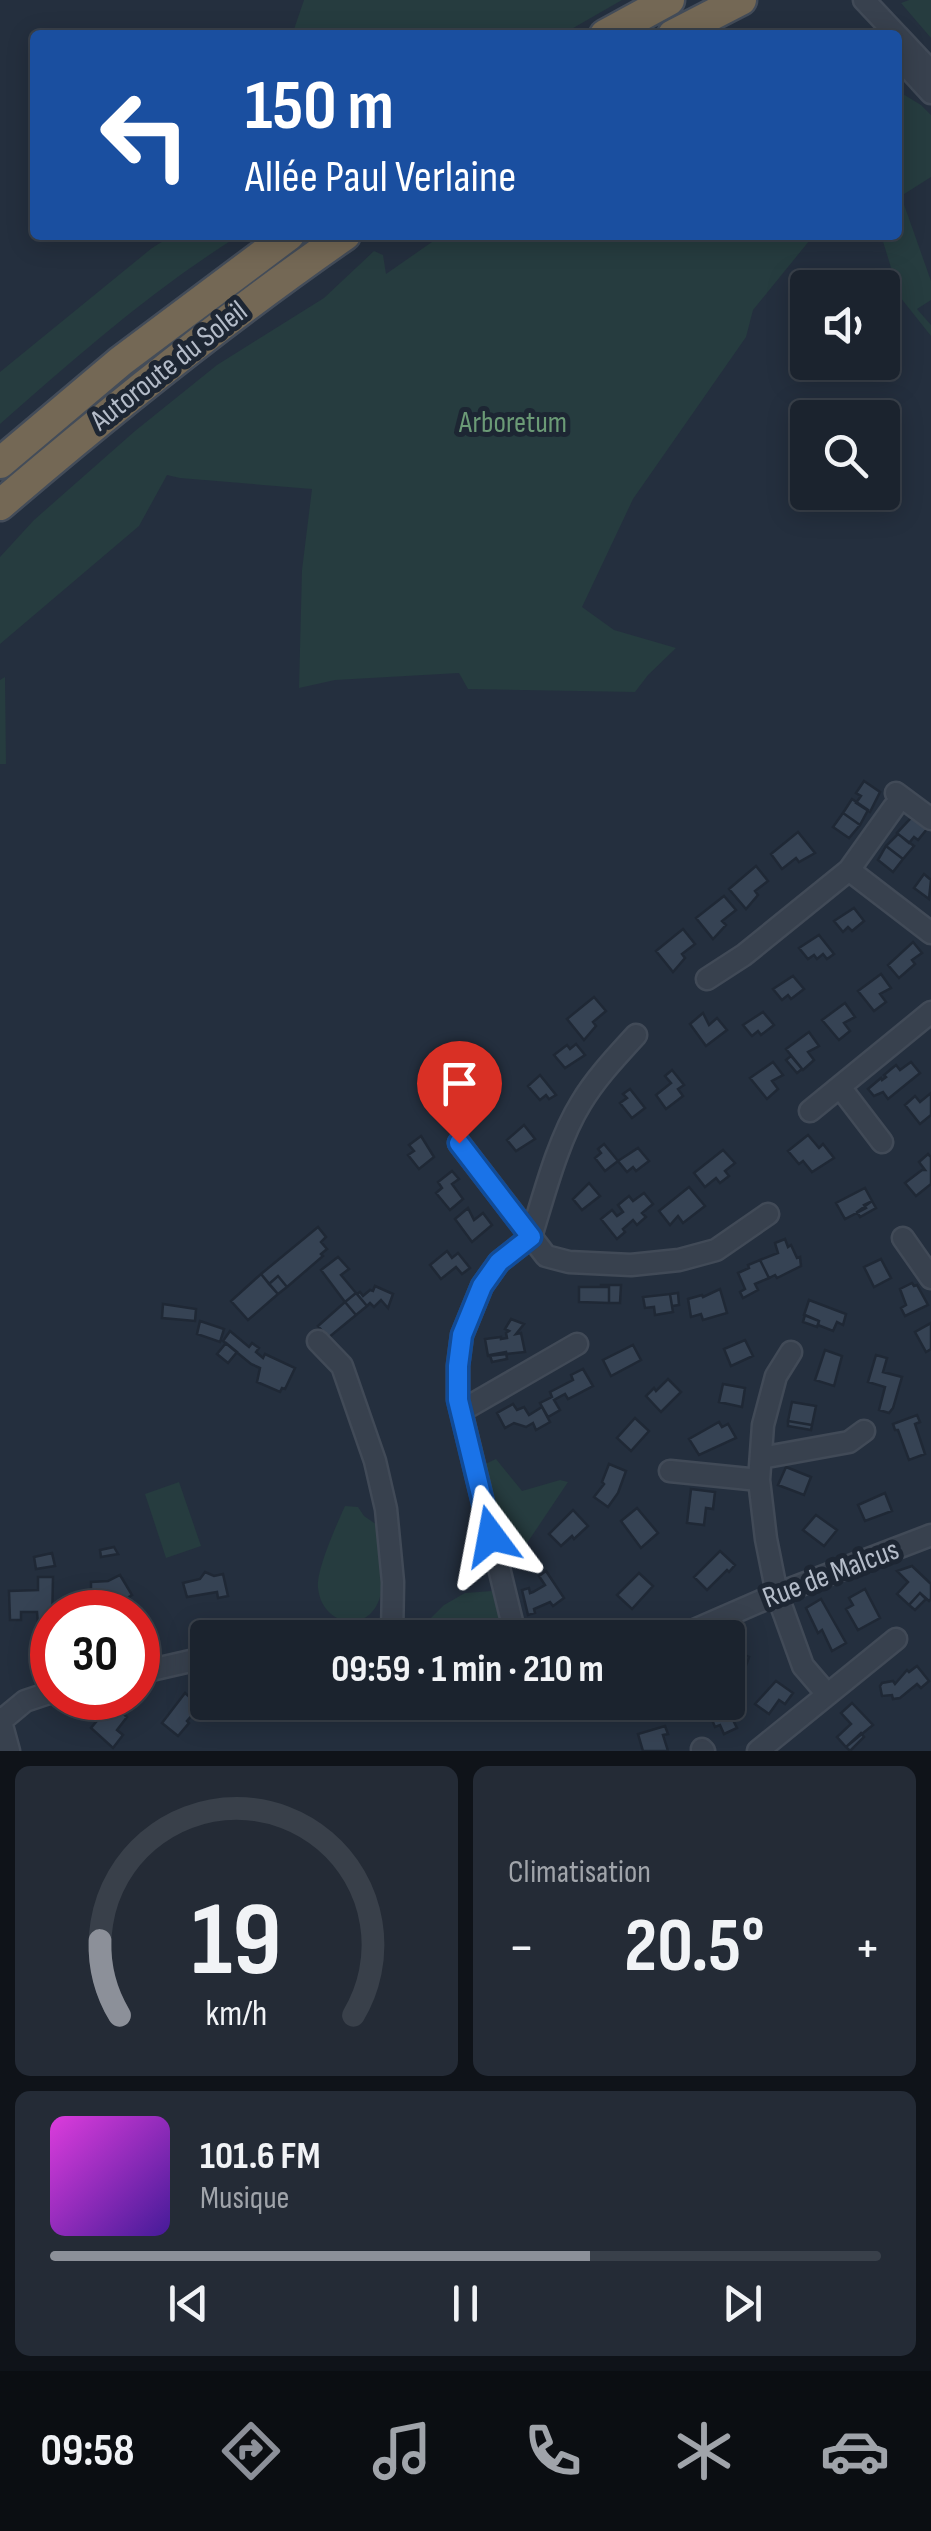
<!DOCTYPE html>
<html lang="fr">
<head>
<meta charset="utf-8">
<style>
	:root { --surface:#1b232e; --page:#242b36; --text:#f1f3f6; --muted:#a0a4aa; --line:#39404a; --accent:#8c9099 }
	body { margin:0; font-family:"Sofia Sans Condensed",sans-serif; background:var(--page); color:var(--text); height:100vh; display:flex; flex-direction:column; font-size:38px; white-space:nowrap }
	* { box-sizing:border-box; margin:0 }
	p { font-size:32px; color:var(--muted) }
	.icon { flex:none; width:55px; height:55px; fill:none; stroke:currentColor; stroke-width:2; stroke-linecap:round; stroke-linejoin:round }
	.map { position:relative; height:1751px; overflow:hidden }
	.panel { display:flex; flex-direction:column; gap:15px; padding:15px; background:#0f1319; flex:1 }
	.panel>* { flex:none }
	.top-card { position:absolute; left:30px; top:30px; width:872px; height:210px; border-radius:10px; box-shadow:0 5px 25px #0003,0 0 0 2px var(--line); background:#1a4fa0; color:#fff; overflow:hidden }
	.fabs { position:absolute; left:790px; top:270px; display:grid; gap:20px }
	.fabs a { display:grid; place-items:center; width:110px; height:110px; border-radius:10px; background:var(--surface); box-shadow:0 5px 25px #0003,0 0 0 2px var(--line); font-size:50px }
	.speed { position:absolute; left:30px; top:1590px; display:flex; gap:20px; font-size:50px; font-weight:700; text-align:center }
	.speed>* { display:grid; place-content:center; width:130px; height:130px; border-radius:50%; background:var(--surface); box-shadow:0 5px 25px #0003,0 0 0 2px var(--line); line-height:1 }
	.speed .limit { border:15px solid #d22; background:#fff; color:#111 }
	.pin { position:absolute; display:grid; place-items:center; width:85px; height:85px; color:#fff; margin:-102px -42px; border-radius:50% 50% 50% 0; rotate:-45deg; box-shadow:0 0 10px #0007 }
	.pin .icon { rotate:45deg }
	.me { position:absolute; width:110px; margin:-55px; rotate:347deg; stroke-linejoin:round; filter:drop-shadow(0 0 8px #0008) }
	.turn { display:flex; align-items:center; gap:35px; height:210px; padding:0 50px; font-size:45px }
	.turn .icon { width:130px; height:130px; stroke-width:2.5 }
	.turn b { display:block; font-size:70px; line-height:85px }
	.big { font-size:75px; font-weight:700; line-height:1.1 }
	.panel .card { flex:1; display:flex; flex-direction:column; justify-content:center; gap:15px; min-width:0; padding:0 35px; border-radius:15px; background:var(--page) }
	.panel .dial { align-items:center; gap:0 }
	.dial svg { height:260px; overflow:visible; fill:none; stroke:var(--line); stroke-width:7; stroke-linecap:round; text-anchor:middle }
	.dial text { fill:var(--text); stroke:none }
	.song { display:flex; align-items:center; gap:30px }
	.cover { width:120px; height:120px; border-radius:15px; background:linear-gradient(135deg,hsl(300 70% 55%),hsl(260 70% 35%)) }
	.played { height:10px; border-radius:5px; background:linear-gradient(90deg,var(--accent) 65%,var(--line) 65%) }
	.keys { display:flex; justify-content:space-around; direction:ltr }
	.heat { display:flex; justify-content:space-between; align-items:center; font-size:55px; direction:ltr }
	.panel .tiles { flex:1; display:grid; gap:15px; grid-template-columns:1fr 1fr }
	.card:last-child { grid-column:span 2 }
	.trip { position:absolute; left:190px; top:1620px; width:555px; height:100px; border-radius:10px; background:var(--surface); box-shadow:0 5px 25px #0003,0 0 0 2px var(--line); font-weight:700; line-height:100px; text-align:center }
	.menu { display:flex; height:160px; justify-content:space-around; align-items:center; background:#0b0e12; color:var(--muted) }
	.menu .icon { width:70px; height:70px }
	.menu .on { color:var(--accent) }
	.menu b { font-size:45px; color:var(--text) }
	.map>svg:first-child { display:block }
	.green { fill:#263c3f }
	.building { fill:#364354; stroke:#1f2835; stroke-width:2.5 }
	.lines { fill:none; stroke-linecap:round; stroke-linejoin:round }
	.minor-casing { stroke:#414a57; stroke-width:25 }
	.highway-casing { stroke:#434c59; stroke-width:35 }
	.minor { stroke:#38414e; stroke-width:20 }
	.highway { stroke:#746855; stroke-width:30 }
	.route-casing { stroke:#114b97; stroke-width:25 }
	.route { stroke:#1a73e8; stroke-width:18 }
	.labels { text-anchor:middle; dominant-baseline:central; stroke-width:10; stroke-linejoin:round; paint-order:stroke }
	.street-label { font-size:30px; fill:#b4bcc9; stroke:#1d2633 }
	.park-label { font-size:30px; fill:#6b9a76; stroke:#1d2633 }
</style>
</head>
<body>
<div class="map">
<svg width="931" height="1751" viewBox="0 0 931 1751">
	<rect width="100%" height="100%" fill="#242f3e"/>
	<!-- green -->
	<path class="green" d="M 304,0 L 622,0 L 561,35 L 292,35 Z
		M 909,0 L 931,0 L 931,38 L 901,3 Z
		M 898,91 L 921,105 L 931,115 L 931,177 L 901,196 L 931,281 L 931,300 L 917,309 L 931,325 L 931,336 L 900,297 L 881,235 L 898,235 L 898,181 L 900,178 L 898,176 Z
		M 173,235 L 240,235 C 153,289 76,357 0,424 L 0,372 L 152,248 Z
		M 442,235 L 814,235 L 753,310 L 746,337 L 633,499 L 582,607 L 614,630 L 676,648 L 648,675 L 635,692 L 468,689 L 459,673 L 335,680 L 299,688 L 302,570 L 312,489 L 180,478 L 167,475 L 139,526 L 0,644 L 0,557 L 34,520 L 135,431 L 217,365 L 324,298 L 374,251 L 383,255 L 386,274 Z
		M 5,677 L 6,764 L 0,764 L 0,680 Z
		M 496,1459 L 522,1491 L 560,1480 L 568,1482 L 507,1573 L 501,1554 L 507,1548 L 503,1534 L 499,1530 L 483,1465 Z
		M 179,1482 L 201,1546 L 166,1558 L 145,1494 Z
		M 345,1506 L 358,1507 L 364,1516 L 380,1527 C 381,1549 387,1575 380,1597 C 369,1635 322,1626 318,1588 C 316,1570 337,1524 345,1506 Z
		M 492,1591 L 505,1630 L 500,1637 L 428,1638 L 414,1635 L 444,1605 L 465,1593 Z"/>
	<!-- building -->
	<path class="building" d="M 864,781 L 880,792 L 870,812 L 856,803 L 861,796 L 856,793 Z
		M 852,799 L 868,810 L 860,825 L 843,813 Z
		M 843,813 L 860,825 L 849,838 L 833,827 Z
		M 912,817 L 927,829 L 918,840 L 914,837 L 909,843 L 897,833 Z
		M 798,832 L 815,853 L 799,862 L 796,858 L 782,869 L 771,854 Z
		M 898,834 L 914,846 L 903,859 L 886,846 Z
		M 886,846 L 903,859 L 893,872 L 878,860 Z
		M 756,866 L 768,881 L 755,891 L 758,895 L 746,909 L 729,889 Z
		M 924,874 L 931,880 L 929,899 L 914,888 Z
		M 724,896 L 736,910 L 722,921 L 726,925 L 713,939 L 696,918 Z
		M 854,908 L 864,921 L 852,931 L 848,927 L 843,932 L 834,921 Z
		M 683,929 L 695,944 L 682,954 L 685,958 L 673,972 L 656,951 Z
		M 819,935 L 834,954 L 827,959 L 823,954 L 817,959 L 814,955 L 808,959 L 799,948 Z
		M 913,942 L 922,953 L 912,960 L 915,964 L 899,978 L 888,965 Z
		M 881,974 L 891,988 L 880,994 L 886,1002 L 874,1011 L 858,991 Z
		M 793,976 L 804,989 L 791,999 L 788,995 L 782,1000 L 773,989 Z
		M 594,997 L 606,1011 L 593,1022 L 596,1026 L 584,1040 L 567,1019 Z
		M 845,1003 L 855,1017 L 844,1023 L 850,1031 L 839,1040 L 822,1020 Z
		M 763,1012 L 774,1025 L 761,1035 L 758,1031 L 752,1036 L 743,1025 Z
		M 703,1013 L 709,1025 L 717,1018 L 727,1030 L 706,1046 L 690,1024 Z
		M 809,1032 L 819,1046 L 808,1052 L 814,1060 L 803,1070 L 786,1049 Z
		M 576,1044 L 585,1055 L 565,1068 L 554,1055 L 567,1045 L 570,1049 Z
		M 791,1056 L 802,1069 L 797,1073 L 786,1060 Z
		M 773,1062 L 783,1075 L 772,1081 L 778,1089 L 767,1099 L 750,1078 Z
		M 911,1062 L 920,1073 L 888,1099 L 883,1092 L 874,1096 L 868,1089 L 881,1078 L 882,1080 L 886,1077 L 884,1075 L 896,1065 L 900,1070 Z
		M 672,1070 L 684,1085 L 678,1089 L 683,1096 L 666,1109 L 656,1095 L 671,1083 L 665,1076 Z
		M 540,1075 L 556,1095 L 549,1099 L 546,1095 L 540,1100 L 528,1086 Z
		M 630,1089 L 645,1108 L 632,1118 L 620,1103 L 627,1098 L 623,1094 Z
		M 931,1093 L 931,1115 L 920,1124 L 905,1105 L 915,1096 L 920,1102 Z
		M 471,1096 L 476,1102 L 482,1097 L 491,1108 L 476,1121 L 460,1105 Z
		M 524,1125 L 535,1139 L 516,1151 L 507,1140 Z
		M 808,1135 L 819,1148 L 823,1144 L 834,1158 L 812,1172 L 803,1161 L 799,1164 L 788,1151 Z
		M 421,1136 L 434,1157 L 419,1169 L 408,1155 L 414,1151 L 409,1145 Z
		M 604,1144 L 618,1161 L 605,1171 L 595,1158 L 601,1153 L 598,1149 Z
		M 638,1148 L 649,1161 L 636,1171 L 633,1167 L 627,1172 L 618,1161 Z
		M 723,1150 L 735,1163 L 725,1171 L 729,1176 L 720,1183 L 716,1178 L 705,1187 L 694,1173 Z
		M 928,1154 L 931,1157 L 931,1184 L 916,1196 L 905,1183 L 922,1170 L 925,1170 L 919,1162 Z
		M 452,1171 L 459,1179 L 452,1184 L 463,1199 L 450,1210 L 436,1193 L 442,1188 L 438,1182 Z
		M 589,1183 L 600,1196 L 582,1210 L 573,1199 Z
		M 689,1187 L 705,1206 L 683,1223 L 678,1216 L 670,1225 L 659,1211 Z
		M 865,1188 L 872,1201 L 864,1205 L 866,1208 L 845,1219 L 836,1203 Z
		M 644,1193 L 653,1204 L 642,1213 L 646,1217 L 637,1225 L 633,1220 L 623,1229 L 625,1232 L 617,1239 L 601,1219 L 612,1210 L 617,1216 L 623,1212 L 618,1205 L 629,1196 L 633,1201 Z
		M 872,1201 L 876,1208 L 860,1217 L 857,1212 Z
		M 468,1208 L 474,1220 L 483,1213 L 492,1225 L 472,1242 L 455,1219 Z
		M 318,1227 L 326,1237 L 321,1242 L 327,1249 L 321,1254 L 323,1256 L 287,1287 L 278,1276 L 269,1284 L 261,1274 Z
		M 785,1239 L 788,1247 L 791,1245 L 797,1258 L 800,1257 L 801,1266 L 777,1278 L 775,1275 L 769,1278 L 760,1260 L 778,1253 L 775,1243 Z
		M 447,1251 L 452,1258 L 458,1253 L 470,1268 L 462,1274 L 456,1267 L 441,1279 L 430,1265 Z
		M 338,1257 L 349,1269 L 341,1275 L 356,1293 L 345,1302 L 321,1270 Z
		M 881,1259 L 891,1278 L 874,1287 L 864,1267 Z
		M 760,1260 L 769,1278 L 755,1284 L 758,1290 L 743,1298 L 740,1292 L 745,1289 L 738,1273 L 749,1268 L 748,1265 Z
		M 261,1274 L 278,1294 L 248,1320 L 231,1301 Z
		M 278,1276 L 287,1287 L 278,1294 L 269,1284 Z
		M 912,1283 L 914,1286 L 917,1285 L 928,1305 L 905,1316 L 901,1308 L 906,1305 L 900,1289 Z
		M 601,1285 L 621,1285 L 620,1303 L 609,1303 L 609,1287 L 601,1287 Z
		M 375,1286 L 393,1294 L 388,1308 L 381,1300 L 374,1307 L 370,1303 L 367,1306 L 357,1294 L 360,1292 L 363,1296 L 370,1290 L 373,1291 Z
		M 579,1287 L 609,1287 L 609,1303 L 579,1302 Z
		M 720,1289 L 727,1313 L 703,1320 L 701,1314 L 691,1317 L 688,1299 L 702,1295 L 703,1297 Z
		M 356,1293 L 367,1306 L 356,1315 L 345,1302 Z
		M 678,1293 L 679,1305 L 672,1306 L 670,1294 Z
		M 670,1294 L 673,1312 L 655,1315 L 654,1307 L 645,1308 L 643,1297 Z
		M 809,1300 L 846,1314 L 843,1325 L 837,1322 L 833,1331 L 818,1325 L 819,1321 L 804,1315 Z
		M 345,1302 L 356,1315 L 328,1338 L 318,1326 Z
		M 163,1304 L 196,1309 L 195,1321 L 162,1318 Z
		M 805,1315 L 819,1321 L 817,1327 L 803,1322 Z
		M 511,1319 L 524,1324 L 516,1334 L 521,1333 L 525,1352 L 488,1356 L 485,1339 L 501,1337 L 501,1339 L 507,1338 L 506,1333 L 509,1331 L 505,1329 Z
		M 200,1321 L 224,1329 L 220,1342 L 197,1334 Z
		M 931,1323 L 931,1349 L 926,1352 L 915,1332 Z
		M 230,1331 L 249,1347 L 252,1343 L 259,1348 L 256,1352 L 263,1358 L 265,1354 L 295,1368 L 285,1389 L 282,1388 L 280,1392 L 257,1382 L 260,1368 L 251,1364 L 223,1341 Z
		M 745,1340 L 753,1356 L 731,1366 L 724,1349 Z
		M 226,1343 L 237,1352 L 228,1363 L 217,1354 Z
		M 633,1345 L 641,1360 L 611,1376 L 603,1360 Z
		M 825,1350 L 842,1356 L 834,1386 L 815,1380 Z
		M 506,1352 L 507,1359 L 492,1362 L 490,1355 Z
		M 876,1355 L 887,1358 L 883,1372 L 902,1377 L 893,1408 L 889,1413 L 879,1410 L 885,1387 L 868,1382 Z
		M 583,1369 L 593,1386 L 568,1399 L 565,1394 L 554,1400 L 560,1410 L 548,1417 L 540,1403 L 552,1397 L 550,1392 L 573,1380 L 571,1375 Z
		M 668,1379 L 681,1392 L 661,1412 L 646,1396 L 654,1388 L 656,1391 Z
		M 723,1384 L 745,1388 L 742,1407 L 719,1402 Z
		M 792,1402 L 816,1406 L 812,1425 L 788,1421 Z
		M 513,1404 L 517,1410 L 524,1407 L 529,1415 L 542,1407 L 550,1422 L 536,1430 L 533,1423 L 526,1427 L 514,1423 L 505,1428 L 497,1413 Z
		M 917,1415 L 920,1422 L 915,1424 L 925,1454 L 909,1460 L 898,1430 L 895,1430 L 893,1424 Z
		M 635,1418 L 649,1431 L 631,1451 L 617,1438 Z
		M 788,1421 L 812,1425 L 811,1430 L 788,1426 Z
		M 719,1422 L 722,1427 L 728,1424 L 736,1438 L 699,1455 L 689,1439 Z
		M 609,1464 L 626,1471 L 618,1493 L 608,1507 L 594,1497 L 604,1484 L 602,1482 Z
		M 786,1467 L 811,1477 L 804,1495 L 778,1485 Z
		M 691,1489 L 715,1492 L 713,1509 L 706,1508 L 704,1525 L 687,1523 Z
		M 885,1493 L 892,1511 L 865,1521 L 858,1505 Z
		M 637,1508 L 658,1533 L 641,1548 L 621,1521 Z
		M 573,1510 L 588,1526 L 574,1539 L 572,1536 L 561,1546 L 549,1534 Z
		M 816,1515 L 837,1530 L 824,1546 L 803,1530 Z
		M 114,1547 L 118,1554 L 101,1557 L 100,1550 Z
		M 720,1551 L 735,1565 L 729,1572 L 727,1570 L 707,1590 L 694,1577 Z
		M 52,1553 L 55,1566 L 36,1569 L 34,1557 Z
		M 912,1566 L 931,1584 L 931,1599 L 929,1601 L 920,1593 L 909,1605 L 897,1594 L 908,1582 L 897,1571 Z
		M 546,1571 L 564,1598 L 553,1606 L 550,1602 L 534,1609 L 535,1613 L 528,1615 L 522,1590 L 529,1588 L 530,1593 L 533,1592 L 545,1585 L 539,1576 Z
		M 205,1572 L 214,1576 L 223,1574 L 228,1596 L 218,1598 L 217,1592 L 187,1597 L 183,1583 L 200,1579 Z
		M 639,1573 L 653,1586 L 632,1609 L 617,1595 Z
		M 120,1575 L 132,1595 L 116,1605 L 113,1601 L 105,1603 L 106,1612 L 91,1612 L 91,1582 L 108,1581 Z
		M 38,1577 L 53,1577 L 52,1624 L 38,1624 L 37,1612 L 21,1612 L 21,1620 L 10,1620 L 9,1591 L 38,1590 Z
		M 865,1589 L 880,1618 L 858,1630 L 846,1609 L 853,1605 L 849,1598 Z
		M 920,1593 L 926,1599 L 915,1610 L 909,1605 Z
		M 821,1599 L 846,1643 L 832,1651 L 822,1630 L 818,1633 L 806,1608 Z
		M 734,1651 L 749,1657 L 745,1668 L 736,1664 L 729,1667 L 731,1671 L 728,1672 L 728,1654 Z
		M 736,1664 L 745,1668 L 742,1676 L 732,1673 L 728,1675 L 731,1671 L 729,1667 Z
		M 917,1666 L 929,1681 L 921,1688 L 917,1684 L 900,1698 L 893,1699 L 892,1695 L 882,1696 L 880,1686 L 882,1683 L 893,1681 L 895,1684 L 907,1670 L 909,1672 Z
		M 776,1681 L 793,1693 L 785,1704 L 779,1700 L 769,1714 L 755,1704 Z
		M 185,1693 L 200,1706 L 187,1721 L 189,1723 L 178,1736 L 162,1723 Z
		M 736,1700 L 743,1715 L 733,1720 L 737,1728 L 724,1734 L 720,1725 L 715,1727 L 710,1715 Z
		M 579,1702 L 620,1702 L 621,1705 L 582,1715 Z
		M 852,1703 L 873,1725 L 846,1747 L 837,1737 L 851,1724 L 841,1713 Z
		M 111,1704 L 127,1717 L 117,1730 L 123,1735 L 113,1748 L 91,1728 Z
		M 665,1726 L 668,1734 L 663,1735 L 668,1751 L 643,1751 L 638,1734 Z
		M 861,1733 L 864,1737 L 850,1751 L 846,1747 Z"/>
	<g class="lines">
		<!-- minor casing -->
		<g class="minor-casing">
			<path id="minor" d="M 864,0 L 897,35
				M 898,36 L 925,65 L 931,77
				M 898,51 L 910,70 L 931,93
				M 896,793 L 931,819
				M 849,870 L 931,933
				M 707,979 L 744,955 L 849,870 L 894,807
				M 840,1087 L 882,1142
				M 810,1111 L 931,1012
				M 459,1143 L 546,1256 L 569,1262 L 631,1265 L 679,1260 L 716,1250 L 768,1214
				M 531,1237 C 544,1195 558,1140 581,1103 C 596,1078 616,1057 636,1035
				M 903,1238 L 931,1278
				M 318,1341 L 342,1366 L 375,1461 L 386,1509 L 393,1582 L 392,1638
				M 791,1352 L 776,1376 L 763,1425 L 759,1480 L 766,1539 L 777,1594 L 803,1666 L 827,1694
				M 461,1411 L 577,1344
				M 761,1458 L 849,1442 L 864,1431
				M 670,1471 L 759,1480
				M 332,1638 L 357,1638
				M 516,1638 L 458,1399 L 458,1365 L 462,1335 L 482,1286 L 499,1262 L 531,1237
				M 676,1638 L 777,1594 L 931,1535
				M 138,1673 L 208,1657
				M 0,1718 L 9,1751
				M 1,1721 L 25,1701 L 52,1692
				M 702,1749 L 704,1751
				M 758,1751 L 896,1639"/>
		</g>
		<!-- highway casing -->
		<g class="highway-casing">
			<path id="highway" d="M 605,35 L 669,0
				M 673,35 L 741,0
				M 0,463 L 121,361 L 289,235
				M 0,505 C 111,410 224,319 345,235"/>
		</g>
		<!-- minor -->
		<use href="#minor" class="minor"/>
		<!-- highway -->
		<use href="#highway" class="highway"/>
	</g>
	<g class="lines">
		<!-- route casing -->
		<g class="route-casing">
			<path id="route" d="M 459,1143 L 531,1237 L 499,1262 L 482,1286 L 462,1335 L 458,1366 L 458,1400 L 491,1536"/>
		</g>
		<!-- route -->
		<use href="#route" class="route"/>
	</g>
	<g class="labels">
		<!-- street labels -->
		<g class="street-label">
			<text transform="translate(169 366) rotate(-38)">Autoroute du Soleil</text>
			<text transform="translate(831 1574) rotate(-21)">Rue de Malcus</text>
		</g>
		<!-- park labels -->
		<g class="park-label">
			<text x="513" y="423">Arboretum</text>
		</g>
	</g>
</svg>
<div class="fabs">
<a><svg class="icon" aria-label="sound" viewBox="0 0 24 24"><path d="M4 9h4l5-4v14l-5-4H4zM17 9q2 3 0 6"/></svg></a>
<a><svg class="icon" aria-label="search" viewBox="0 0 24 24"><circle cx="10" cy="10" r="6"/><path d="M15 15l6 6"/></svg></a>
</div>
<div class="speed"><div class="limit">30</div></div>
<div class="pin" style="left:459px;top:1143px;background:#d93025"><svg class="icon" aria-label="arrive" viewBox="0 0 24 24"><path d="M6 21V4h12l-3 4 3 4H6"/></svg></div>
<svg class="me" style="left:491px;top:1536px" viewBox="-20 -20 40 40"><path d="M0-17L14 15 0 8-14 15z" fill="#1a73e8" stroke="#fff" stroke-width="4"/></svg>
<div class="trip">09:59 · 1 min · 210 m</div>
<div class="top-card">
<div class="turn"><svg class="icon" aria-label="left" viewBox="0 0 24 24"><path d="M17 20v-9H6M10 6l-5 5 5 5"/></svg><div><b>150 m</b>Allée Paul Verlaine</div></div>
</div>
</div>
<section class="panel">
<div class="tiles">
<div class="card dial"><svg viewBox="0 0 100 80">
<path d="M14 69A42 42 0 1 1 86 69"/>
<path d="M14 69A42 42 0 0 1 8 46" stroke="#8c9099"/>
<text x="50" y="56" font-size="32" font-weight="700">19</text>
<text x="50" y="72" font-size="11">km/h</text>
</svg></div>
<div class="card"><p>Climatisation</p>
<div class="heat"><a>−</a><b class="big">20.5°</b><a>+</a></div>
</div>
<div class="card">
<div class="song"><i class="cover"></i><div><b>101.6 FM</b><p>Musique</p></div></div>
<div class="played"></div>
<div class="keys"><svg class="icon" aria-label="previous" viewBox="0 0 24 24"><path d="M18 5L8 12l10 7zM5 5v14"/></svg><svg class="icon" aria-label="pause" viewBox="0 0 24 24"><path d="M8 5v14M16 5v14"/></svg><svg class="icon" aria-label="next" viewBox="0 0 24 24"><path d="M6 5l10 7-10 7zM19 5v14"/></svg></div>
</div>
</div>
</section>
<nav class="menu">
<b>09:58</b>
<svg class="icon on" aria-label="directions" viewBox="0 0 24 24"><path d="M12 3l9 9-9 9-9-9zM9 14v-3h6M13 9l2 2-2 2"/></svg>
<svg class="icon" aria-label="music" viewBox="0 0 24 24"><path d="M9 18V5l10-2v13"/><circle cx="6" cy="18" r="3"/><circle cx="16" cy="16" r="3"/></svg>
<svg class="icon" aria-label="phone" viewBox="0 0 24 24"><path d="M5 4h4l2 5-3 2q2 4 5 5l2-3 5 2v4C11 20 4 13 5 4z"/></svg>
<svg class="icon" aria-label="climate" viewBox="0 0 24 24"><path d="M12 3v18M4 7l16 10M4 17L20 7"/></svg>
<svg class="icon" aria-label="car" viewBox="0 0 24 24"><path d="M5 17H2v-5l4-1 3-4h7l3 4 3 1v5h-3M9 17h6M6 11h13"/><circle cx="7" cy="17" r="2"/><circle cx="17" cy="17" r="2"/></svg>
</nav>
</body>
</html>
